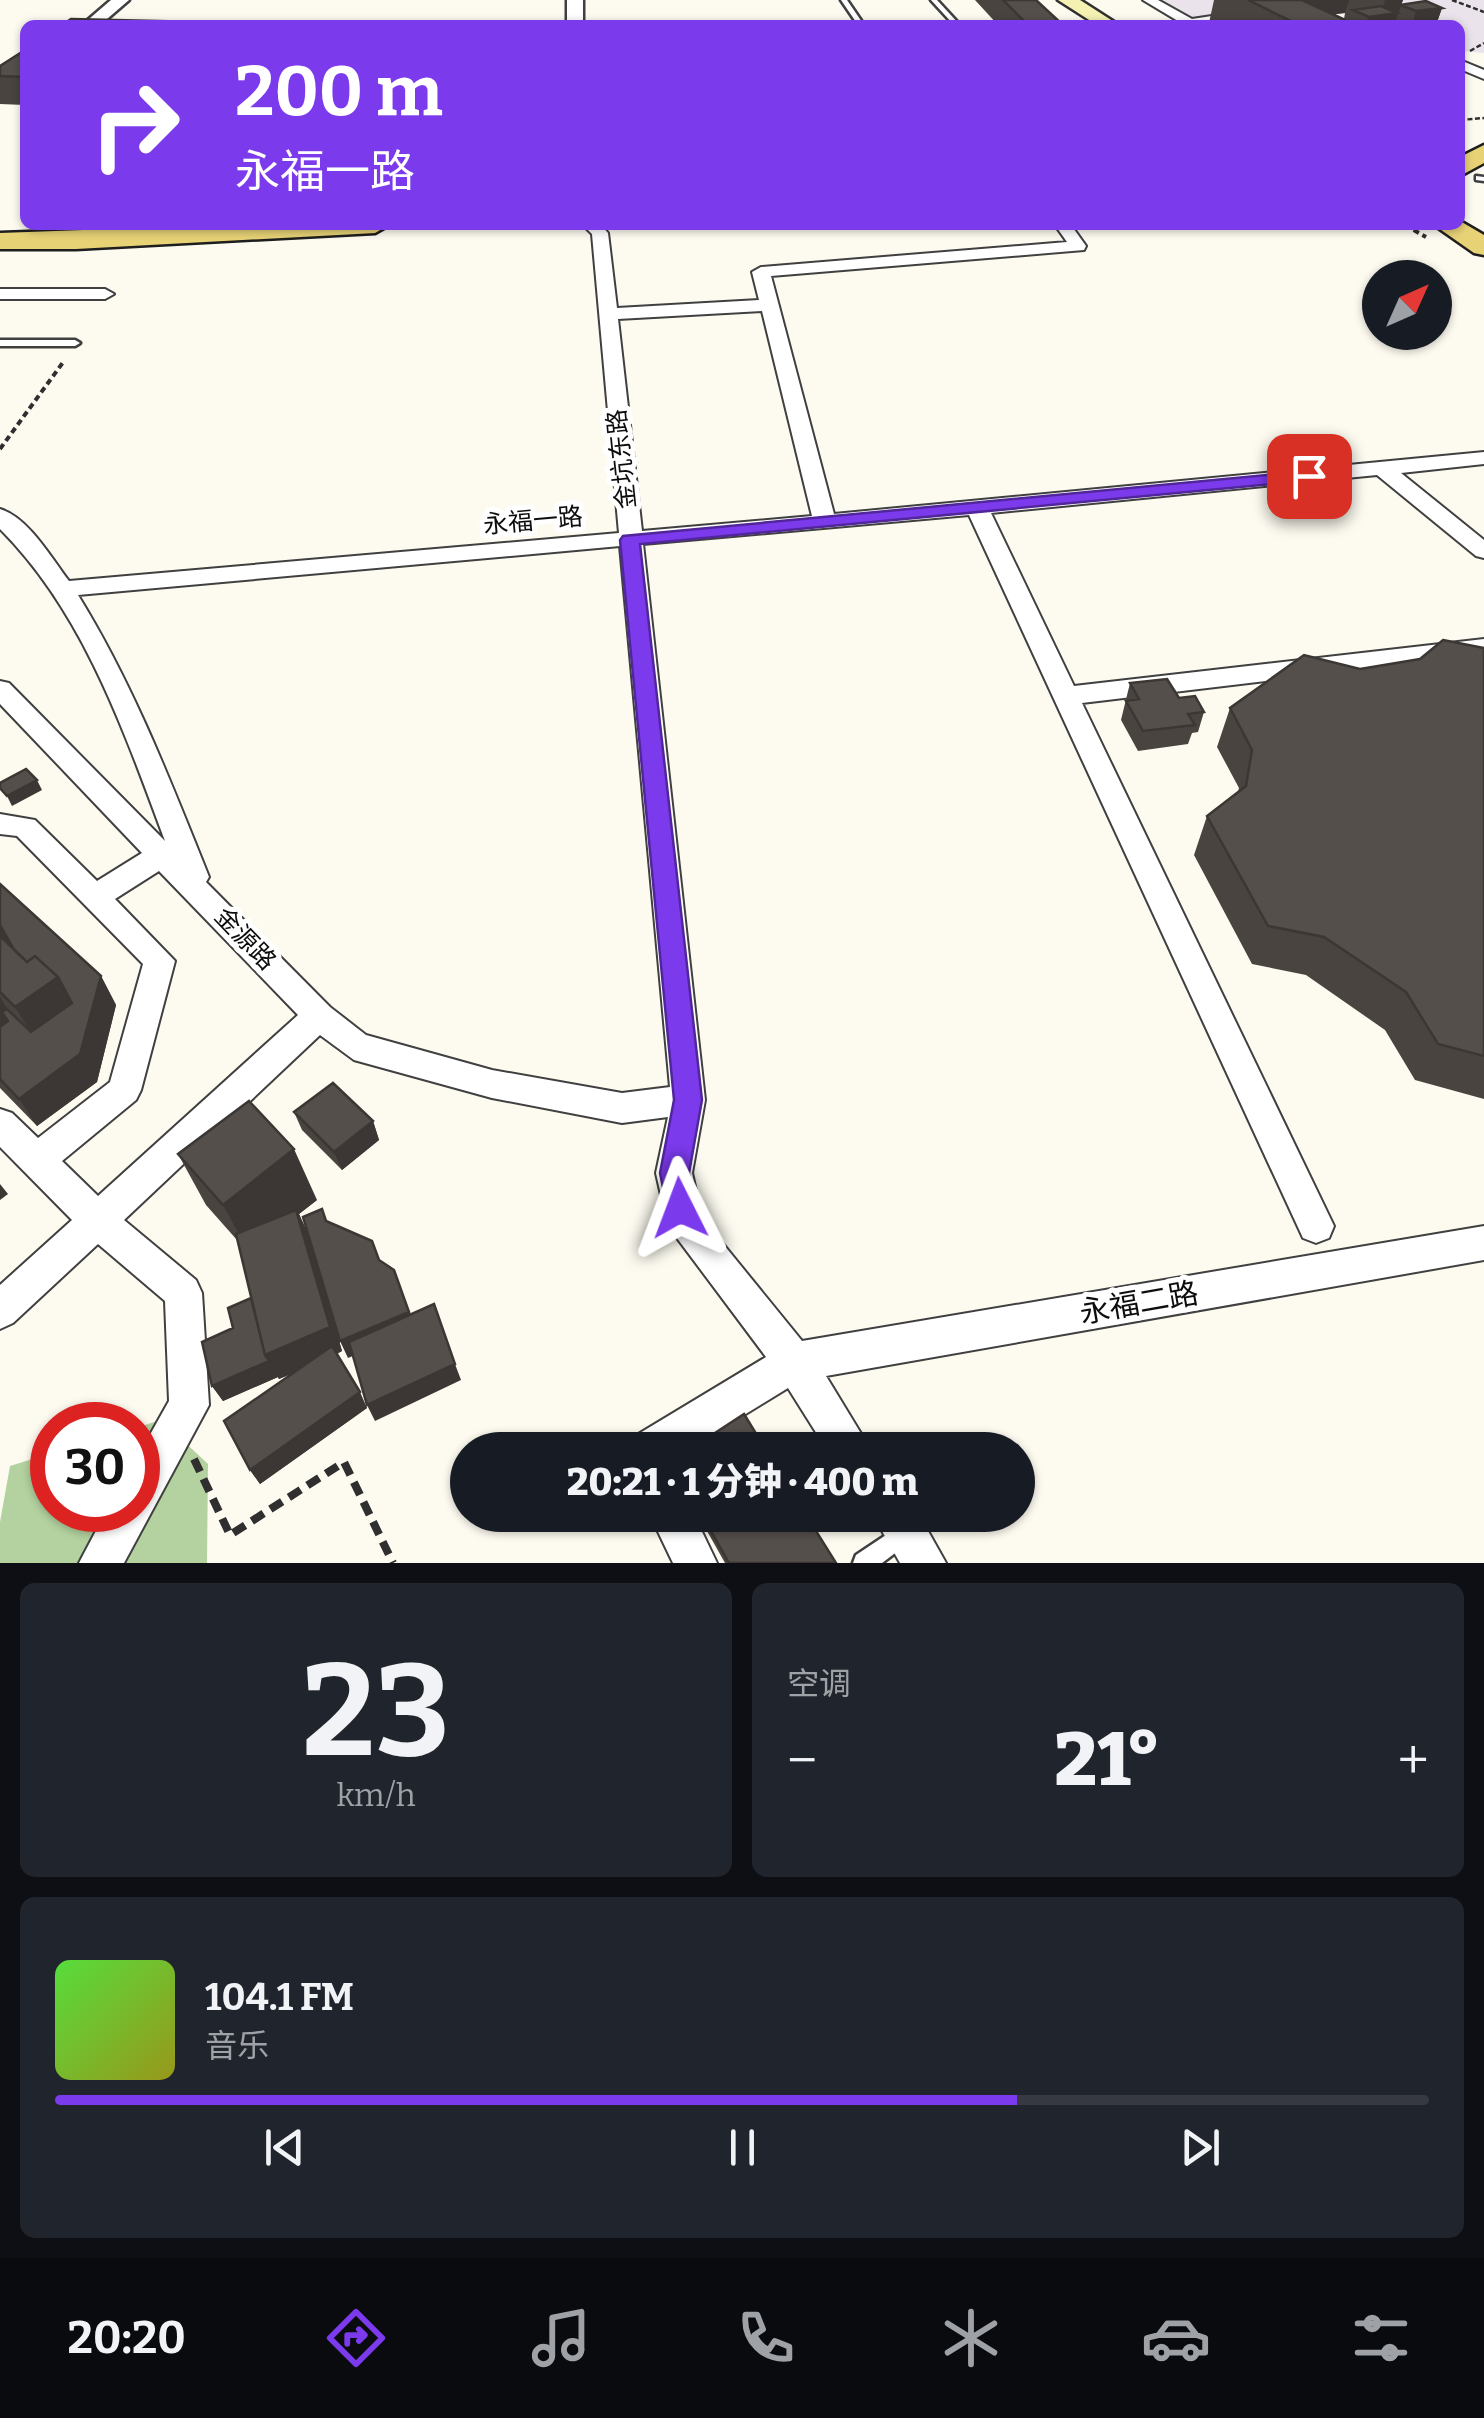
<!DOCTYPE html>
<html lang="zh">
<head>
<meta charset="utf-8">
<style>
	:root { --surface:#171b24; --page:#20242c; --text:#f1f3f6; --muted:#9ea1a6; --line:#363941; --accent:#7c3aed }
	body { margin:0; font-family:Bitter,"Noto Sans SC",serif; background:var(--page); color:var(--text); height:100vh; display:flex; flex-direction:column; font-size:38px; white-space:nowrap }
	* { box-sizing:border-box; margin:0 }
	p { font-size:32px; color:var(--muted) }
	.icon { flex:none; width:55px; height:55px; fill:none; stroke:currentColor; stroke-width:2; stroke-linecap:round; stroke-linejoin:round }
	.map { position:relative; height:1563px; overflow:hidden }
	.panel { display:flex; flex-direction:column; gap:20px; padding:20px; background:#0d0f14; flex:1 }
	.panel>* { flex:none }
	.banner { position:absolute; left:20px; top:20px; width:1445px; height:210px; border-radius:15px; box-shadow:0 2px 8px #0004; background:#7c3aed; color:#fff; overflow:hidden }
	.needle { width:65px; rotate:45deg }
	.fabs { position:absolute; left:1362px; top:260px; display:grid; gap:20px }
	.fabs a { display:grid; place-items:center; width:90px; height:90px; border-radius:50%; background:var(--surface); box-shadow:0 2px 8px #0004; font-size:50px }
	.speed { position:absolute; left:30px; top:1402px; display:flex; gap:20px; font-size:50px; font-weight:700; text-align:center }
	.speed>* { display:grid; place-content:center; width:130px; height:130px; border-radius:50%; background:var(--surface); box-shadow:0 2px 8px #0004; line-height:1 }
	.speed .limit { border:15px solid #d22; background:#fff; color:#111 }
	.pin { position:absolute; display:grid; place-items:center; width:85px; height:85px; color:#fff; margin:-42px; border-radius:20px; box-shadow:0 5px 15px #0006 }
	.me { position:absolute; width:110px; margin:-55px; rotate:357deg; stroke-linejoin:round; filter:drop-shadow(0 0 8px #0008) }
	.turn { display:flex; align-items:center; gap:35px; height:210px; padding:0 50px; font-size:45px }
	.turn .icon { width:130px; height:130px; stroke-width:2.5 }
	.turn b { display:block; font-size:70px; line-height:85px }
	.big { font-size:75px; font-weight:800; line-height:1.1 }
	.panel .widget { flex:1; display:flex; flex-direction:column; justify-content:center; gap:15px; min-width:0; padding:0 35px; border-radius:15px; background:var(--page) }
	.panel .dial { align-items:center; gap:0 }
	.dial b { font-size:130px; line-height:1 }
	.song { display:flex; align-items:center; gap:30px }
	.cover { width:120px; height:120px; border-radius:15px; background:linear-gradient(135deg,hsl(110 70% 55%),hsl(60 70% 35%)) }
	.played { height:10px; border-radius:5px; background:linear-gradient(90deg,var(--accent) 70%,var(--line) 70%) }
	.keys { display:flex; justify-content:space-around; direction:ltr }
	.heat { display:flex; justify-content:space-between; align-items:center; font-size:55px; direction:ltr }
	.panel .tiles { flex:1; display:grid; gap:20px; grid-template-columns:1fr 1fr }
	.widget:last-child { grid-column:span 2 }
	.trip { position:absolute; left:450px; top:1432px; width:585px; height:100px; border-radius:50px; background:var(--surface); box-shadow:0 2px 8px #0004; font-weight:800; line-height:100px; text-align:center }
	.menu { display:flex; height:160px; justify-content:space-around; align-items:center; background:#090b0e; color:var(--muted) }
	.menu .icon { width:70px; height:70px }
	.menu .current { color:var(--accent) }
	.menu b { font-size:45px; color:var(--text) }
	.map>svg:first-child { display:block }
	.industrial { fill:#ebe3eb }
	.forest { fill:#b3d29f }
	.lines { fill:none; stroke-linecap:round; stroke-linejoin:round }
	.service-casing { stroke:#404040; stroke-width:5 }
	.minor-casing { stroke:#404040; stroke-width:4 }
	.tertiary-casing { stroke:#404040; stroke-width:5 }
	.secondary-casing { stroke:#2f2f2f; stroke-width:5 }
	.primary-casing { stroke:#1e1e1e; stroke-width:5 }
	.path-far2 { stroke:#2f2f2f; stroke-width:2.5; stroke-dasharray:5 2.5; stroke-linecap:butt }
	.path-far1 { stroke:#2f2f2f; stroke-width:4; stroke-dasharray:6 4; stroke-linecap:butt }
	.path { stroke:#2f2f2f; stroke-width:8; stroke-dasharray:14 8; stroke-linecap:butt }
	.service { fill:#fff; fill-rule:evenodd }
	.minor { fill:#fff; fill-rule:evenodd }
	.tertiary { fill:#fff; fill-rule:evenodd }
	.secondary { fill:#f5f1b3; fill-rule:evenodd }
	.primary { fill:#e7d276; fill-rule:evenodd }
	.wall { fill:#494440; fill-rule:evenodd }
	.shaded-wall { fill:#3c3734 }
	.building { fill:#554f4b; stroke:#3c3734; stroke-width:2.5 }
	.route { fill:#7c3aed; stroke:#51269a; stroke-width:2.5 }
	.labels { text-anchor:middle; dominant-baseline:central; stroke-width:10; stroke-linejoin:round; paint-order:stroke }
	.street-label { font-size:25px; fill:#0d0d0d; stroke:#fff }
	.near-street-label { font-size:30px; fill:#0d0d0d; stroke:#fff }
</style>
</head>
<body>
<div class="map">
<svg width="1484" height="1563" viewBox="0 0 1484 1563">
	<rect width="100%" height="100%" fill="#fdfbf0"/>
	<!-- industrial -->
	<path class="industrial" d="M 1153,0 L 1484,0 L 1484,53 L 1460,51 L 1460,25 L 1396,25 L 1337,1 L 1189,19 Z"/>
	<!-- forest -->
	<path class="forest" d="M 161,1420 L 208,1464 L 207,1563 L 0,1563 L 0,1522 L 10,1466 L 52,1453 L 52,1510 L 138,1510 L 138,1427 Z"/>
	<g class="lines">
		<!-- service casing -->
		<g class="service-casing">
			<path id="service" d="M 841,0 L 847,0 L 864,25 L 858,25 Z
				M 931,0 L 937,0 L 960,25 L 954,25 Z
				M 1476,176 L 1484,177 L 1484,181 L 1476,180 Z
				M 0,340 L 75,340 L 80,343 L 75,346 L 0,346 Z
				M 904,1523 L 911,1527 L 915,1534 L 911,1541 L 882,1563 L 853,1563 L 856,1555 Z"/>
		</g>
		<!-- minor casing -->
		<g class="minor-casing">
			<path id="minor" d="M 1143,0 L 1158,0 L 1192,19 L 1245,11 L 1251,15 L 1202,25 L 1170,25 L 1178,21 Z
				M 1460,60 L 1484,70 L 1484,79 L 1460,69 Z
				M 583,225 L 601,225 L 608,233 L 617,308 L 759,300 L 752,272 L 761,267 L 1067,242 L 1055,225 L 1071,225 L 1086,246 L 1084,250 L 771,276 L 834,514 L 1484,452 L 1484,464 L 1401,473 L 1484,540 L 1484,558 L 1476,556 L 1377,475 L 991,513 L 1074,686 L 1484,639 L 1484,655 L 1082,703 L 1334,1226 L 1329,1238 L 1316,1243 L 1303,1238 L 969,515 L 643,544 L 705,1100 L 692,1173 L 702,1218 L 802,1341 L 1484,1226 L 1484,1260 L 826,1376 L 871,1450 L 827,1450 L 788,1388 L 687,1450 L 629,1450 L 635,1436 L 766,1357 L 668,1226 L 656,1173 L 668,1117 L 622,1123 L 492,1098 L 354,1060 L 320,1035 L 124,1220 L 196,1280 L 202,1293 L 209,1405 L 124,1563 L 79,1563 L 107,1510 L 138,1510 L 138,1456 L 169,1401 L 165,1301 L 98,1244 L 13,1323 L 0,1329 L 0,1285 L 72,1220 L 0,1147 L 0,1109 L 12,1113 L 38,1138 L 110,1082 L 143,964 L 17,836 L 0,834 L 0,814 L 35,820 L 97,881 L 142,853 L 0,704 L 0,681 L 9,683 L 165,841 C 124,731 84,613 0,529 L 0,509 C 28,517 52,559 69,581 L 619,533 L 592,234 ZM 762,311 L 812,516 L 642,531 L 618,319 ZM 620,546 L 670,1087 L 622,1093 L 492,1070 L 366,1035 L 330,1007 L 206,882 L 209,877 C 170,780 133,684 78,595 ZM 159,871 L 298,1015 L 98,1196 L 62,1161 L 136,1100 L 141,1090 L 175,961 L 115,899 Z
				M 0,289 L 105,289 L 114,294 L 105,299 L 0,299 Z
				M 650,1515 L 694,1515 L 717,1563 L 673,1563 Z
				M 873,1515 L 919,1515 L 946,1563 L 900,1563 Z"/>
		</g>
		<!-- tertiary casing -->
		<g class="tertiary-casing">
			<path id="tertiary" d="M 111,0 L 129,0 L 100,25 L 82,25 Z
				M 567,0 L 583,0 L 583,25 L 567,25 Z"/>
		</g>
		<!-- secondary casing -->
		<g class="secondary-casing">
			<path id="secondary" d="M 1058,0 L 1080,0 L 1119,25 L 1097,25 Z"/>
		</g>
		<!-- primary casing -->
		<g class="primary-casing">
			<path id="primary" d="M 1484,145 L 1484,163 L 1460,176 L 1460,157 Z
				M 1460,221 L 1484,235 L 1484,255 L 1474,253 L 1434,225 L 1460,225 Z
				M 222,225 L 389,225 L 375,233 L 76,249 L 0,249 L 0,233 Z"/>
		</g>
		<!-- path-far2 -->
		<path class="path-far2" d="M 1452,0 L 1484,12
			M 1470,51 L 1484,43
			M 1460,120 L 1484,118"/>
		<!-- path-far1 -->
		<path class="path-far1" d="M 1405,225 L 1426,237
			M 0,449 L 64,361"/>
		<!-- path -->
		<path class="path" d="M 194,1459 L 230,1535 L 344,1462 L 393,1563"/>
		<!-- service -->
		<use href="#service" class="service"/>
		<!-- minor -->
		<use href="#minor" class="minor"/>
		<!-- tertiary -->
		<use href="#tertiary" class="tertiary"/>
		<!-- secondary -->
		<use href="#secondary" class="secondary"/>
		<!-- primary -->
		<use href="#primary" class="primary"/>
	</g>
	<!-- wall -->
	<path class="wall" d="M 975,0 L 1036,0 L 1063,25 L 998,25 Z
		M 1214,0 L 1403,0 L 1401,4 L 1442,8 L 1436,25 L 1212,25 L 1209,23 ZM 1345,13 L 1344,19 L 1333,14 Z
		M 25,50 L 25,105 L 0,104 L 0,66 Z
		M 1484,648 L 1484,1099 L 1415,1080 L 1385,1030 L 1306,975 L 1252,964 L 1194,855 L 1207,816 L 1238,792 L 1239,788 L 1217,747 L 1230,708 L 1360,669 Z
		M 1130,683 L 1179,698 L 1204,712 L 1198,732 L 1192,733 L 1188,744 L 1138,751 L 1121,720 Z
		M 0,884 L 101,976 L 116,1005 L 97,1082 L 37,1126 L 0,1088 Z
		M 294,1112 L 373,1121 L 379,1140 L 342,1170 L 302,1130 Z
		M 178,1154 L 317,1200 L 299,1214 L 309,1236 L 342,1351 L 337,1354 L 367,1408 L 260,1484 L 250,1470 L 294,1373 L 279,1379 L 278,1377 L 223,1401 L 212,1386 L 233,1328 L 251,1298 L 237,1240 L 206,1205 Z
		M 698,1515 L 806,1515 L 836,1563 L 725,1563 Z"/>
	<!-- shaded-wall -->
	<path class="shaded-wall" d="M 1289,0 L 1349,0 L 1345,13 L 1289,20 Z
		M 1385,0 L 1403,0 L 1394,25 L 1367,25 L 1369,17 L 1381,15 Z
		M 1442,8 L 1436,25 L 1412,25 L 1416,11 Z
		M 37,780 L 42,790 L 12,806 L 7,796 Z
		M 0,925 L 30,977 L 0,942 Z
		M 101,976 L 116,1005 L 97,1082 L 37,1126 L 19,1099 L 48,1060 L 15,1007 L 58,977 Z
		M 0,997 L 25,1037 L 0,1059 Z
		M 373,1121 L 379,1140 L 342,1170 L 334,1152 Z
		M 294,1149 L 317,1200 L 299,1214 L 309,1236 L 342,1351 L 279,1379 L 278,1377 L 223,1401 L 212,1386 L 265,1355 L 250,1254 L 223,1205 Z
		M 0,1184 L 8,1194 L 0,1200 Z
		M 394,1270 L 416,1329 L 348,1358 L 340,1341 Z
		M 455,1364 L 461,1380 L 375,1421 L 367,1405 Z
		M 360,1392 L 367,1408 L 260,1484 L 250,1470 Z"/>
	<!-- building -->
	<path class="building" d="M 1003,0 L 1036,0 L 1063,25 L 1028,25 Z
		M 1248,0 L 1302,0 L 1356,25 L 1299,25 Z
		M 1426,1 L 1442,8 L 1416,11 L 1400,5 Z
		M 1381,6 L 1397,13 L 1369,17 L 1353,10 Z
		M 71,19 L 285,24 L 287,25 L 62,25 Z
		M 802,23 L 804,25 L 763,25 Z
		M 25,50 L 25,77 L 0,76 L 0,66 Z
		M 1443,640 L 1484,648 L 1484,1056 L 1438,1044 L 1406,992 L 1324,937 L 1268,926 L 1207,816 L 1246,786 L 1252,750 L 1230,708 L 1304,655 L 1360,669 L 1420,659 Z
		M 1167,679 L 1179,698 L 1195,696 L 1204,712 L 1188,714 L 1195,725 L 1143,731 L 1126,701 L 1139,699 L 1130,683 Z
		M 26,769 L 37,780 L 7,796 L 0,788 L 0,783 Z
		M 0,884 L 101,976 L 80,1054 L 19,1099 L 0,1079 L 0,1027 L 8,1021 L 2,1012 L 7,1009 L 31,1032 L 72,1003 L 58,977 L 35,956 L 27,962 L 15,951 L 0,925 Z
		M 0,936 L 27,962 L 35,956 L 58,977 L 15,1007 L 0,992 Z
		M 333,1083 L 373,1121 L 334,1152 L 294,1112 Z
		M 249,1101 L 294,1149 L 223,1205 L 178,1154 Z
		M 322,1209 L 326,1221 L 372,1241 L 379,1260 L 394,1270 L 409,1312 L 340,1341 L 303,1217 Z
		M 296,1210 L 330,1327 L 265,1355 L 236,1234 Z
		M 251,1298 L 265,1355 L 269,1361 L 212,1386 L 202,1342 L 233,1328 L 228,1308 Z
		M 434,1304 L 455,1364 L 367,1405 L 349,1342 Z
		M 332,1346 L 360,1392 L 250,1470 L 224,1421 Z
		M 744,1414 L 766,1450 L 689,1450 Z
		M 702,1515 L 806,1515 L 836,1563 L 729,1563 Z"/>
	<!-- route -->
	<path class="route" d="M 1309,471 L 1315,472 L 1315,480 L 640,544 L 702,1100 L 689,1173 L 694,1208 L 690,1217 L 680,1221 L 669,1217 L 660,1173 L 674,1100 L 620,540 L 623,536 Z"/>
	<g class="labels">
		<!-- street labels -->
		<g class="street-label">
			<text transform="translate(622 459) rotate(-96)">金坑东路</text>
			<text transform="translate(533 521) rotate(-5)">永福一路</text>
			<text transform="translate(245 939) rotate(46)">金源路</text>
		</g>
		<!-- near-street labels -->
		<g class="near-street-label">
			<text transform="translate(1139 1303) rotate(-10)">永福二路</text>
		</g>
	</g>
</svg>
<div class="fabs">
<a><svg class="needle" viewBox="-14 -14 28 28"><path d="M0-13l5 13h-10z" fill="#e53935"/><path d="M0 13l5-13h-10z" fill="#9ea1a6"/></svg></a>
</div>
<div class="speed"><div class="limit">30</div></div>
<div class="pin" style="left:1309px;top:476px;background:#d93025"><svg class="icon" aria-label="arrive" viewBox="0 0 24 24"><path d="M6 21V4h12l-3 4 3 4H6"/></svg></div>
<svg class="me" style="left:680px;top:1208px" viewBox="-20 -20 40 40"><path d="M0-17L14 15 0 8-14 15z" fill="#7c3aed" stroke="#fff" stroke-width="4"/></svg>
<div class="trip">20:21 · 1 分钟 · 400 m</div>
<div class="banner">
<div class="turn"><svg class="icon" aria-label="right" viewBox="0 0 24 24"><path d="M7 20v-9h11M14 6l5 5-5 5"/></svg><div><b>200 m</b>永福一路</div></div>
</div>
</div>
<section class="panel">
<div class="tiles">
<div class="widget dial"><b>23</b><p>km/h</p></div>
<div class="widget"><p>空调</p>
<div class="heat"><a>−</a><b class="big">21°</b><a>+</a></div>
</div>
<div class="widget">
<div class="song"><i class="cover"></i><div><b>104.1 FM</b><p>音乐</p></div></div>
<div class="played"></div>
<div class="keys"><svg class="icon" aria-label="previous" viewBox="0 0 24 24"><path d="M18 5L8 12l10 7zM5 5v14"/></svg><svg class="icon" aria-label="pause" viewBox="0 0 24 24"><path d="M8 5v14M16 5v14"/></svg><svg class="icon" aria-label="next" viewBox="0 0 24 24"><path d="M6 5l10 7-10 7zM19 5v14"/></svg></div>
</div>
</div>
</section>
<nav class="menu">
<b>20:20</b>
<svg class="icon current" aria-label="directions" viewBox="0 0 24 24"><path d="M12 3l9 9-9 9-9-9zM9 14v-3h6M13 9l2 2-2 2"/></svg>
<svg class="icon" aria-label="music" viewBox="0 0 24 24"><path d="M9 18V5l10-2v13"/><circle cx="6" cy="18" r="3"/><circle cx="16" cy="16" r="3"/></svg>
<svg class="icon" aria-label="phone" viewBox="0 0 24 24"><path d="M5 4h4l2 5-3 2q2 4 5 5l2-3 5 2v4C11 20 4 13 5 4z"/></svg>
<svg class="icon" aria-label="climate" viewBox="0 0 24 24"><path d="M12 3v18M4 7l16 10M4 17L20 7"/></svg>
<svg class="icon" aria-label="car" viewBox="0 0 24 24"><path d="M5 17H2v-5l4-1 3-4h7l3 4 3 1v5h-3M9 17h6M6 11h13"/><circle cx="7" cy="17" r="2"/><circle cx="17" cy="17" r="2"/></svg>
<svg class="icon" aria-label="filters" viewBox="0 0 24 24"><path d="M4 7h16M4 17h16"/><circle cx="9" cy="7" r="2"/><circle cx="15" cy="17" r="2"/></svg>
</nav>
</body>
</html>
